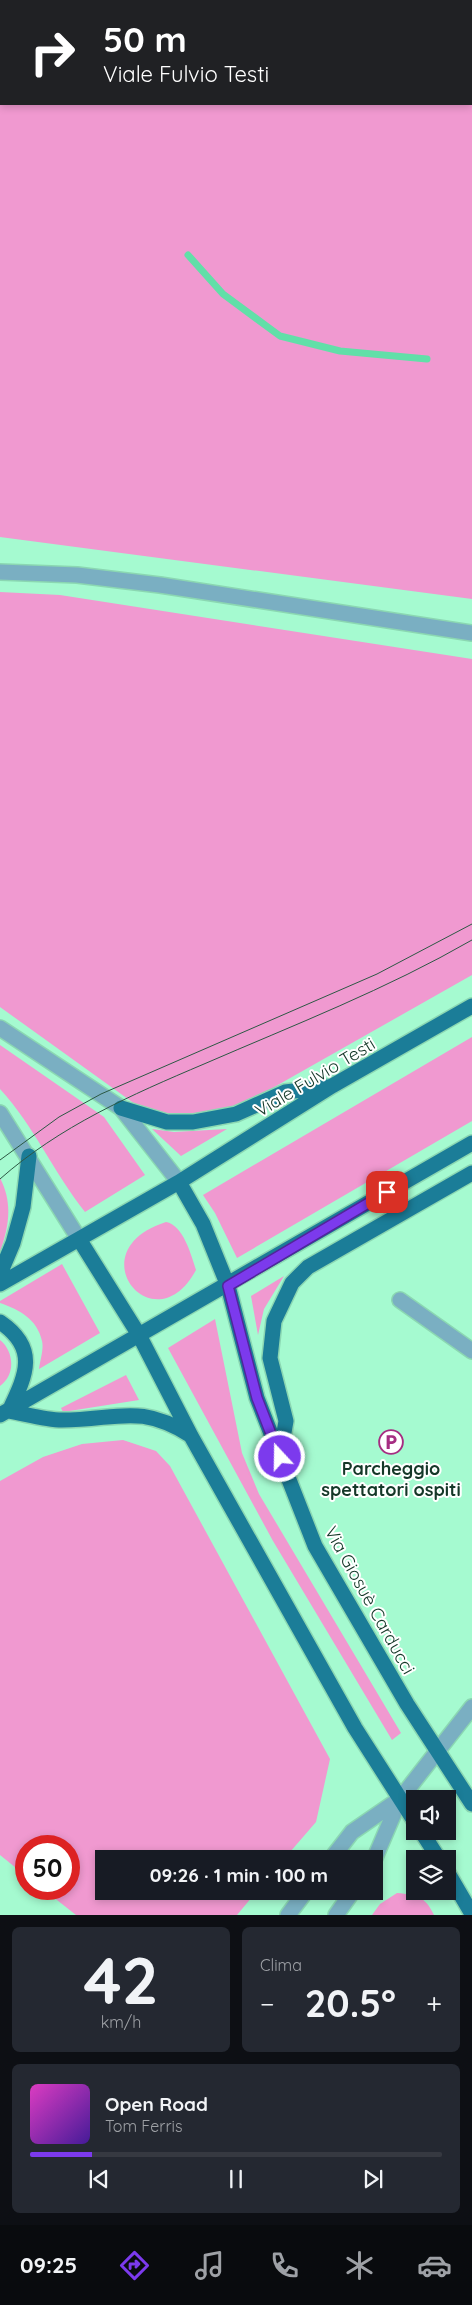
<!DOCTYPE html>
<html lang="it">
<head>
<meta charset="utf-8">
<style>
	:root { --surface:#171b24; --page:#242831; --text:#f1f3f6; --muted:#9ea1a6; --line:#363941; --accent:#7c3aed }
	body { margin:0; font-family:Quicksand,sans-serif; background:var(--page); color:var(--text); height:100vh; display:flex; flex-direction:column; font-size:19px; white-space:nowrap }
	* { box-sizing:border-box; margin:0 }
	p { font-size:16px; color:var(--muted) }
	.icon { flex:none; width:28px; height:28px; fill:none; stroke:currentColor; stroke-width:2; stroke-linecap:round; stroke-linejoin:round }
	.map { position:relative; height:1915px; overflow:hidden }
	.details { display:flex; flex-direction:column; gap:12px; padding:12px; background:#0d0f14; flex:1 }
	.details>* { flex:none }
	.top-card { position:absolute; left:0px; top:0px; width:472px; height:105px; box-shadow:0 2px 8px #0003; background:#202124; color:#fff; overflow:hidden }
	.tools { position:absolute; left:406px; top:1790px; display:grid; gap:10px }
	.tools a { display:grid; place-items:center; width:50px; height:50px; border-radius:0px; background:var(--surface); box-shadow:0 2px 8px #0003; font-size:25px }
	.speed { position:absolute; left:15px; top:1835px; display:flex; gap:10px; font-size:25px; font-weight:700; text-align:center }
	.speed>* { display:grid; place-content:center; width:65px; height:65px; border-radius:50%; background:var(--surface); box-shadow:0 2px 8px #0003; line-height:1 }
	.speed .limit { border:8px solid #d22; background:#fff; color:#111 }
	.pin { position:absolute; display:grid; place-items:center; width:42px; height:42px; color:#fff; margin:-21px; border-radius:10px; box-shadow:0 2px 8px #0006 }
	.me { position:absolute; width:55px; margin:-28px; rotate:339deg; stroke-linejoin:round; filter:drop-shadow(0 0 4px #0008) }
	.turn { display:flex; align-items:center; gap:18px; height:105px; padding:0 20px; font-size:22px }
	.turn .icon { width:65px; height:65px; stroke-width:2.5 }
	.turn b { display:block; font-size:35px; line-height:42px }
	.big { font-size:38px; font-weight:800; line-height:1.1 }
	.details .card { flex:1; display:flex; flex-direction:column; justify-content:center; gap:8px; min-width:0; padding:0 18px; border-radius:8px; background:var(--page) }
	.details .dial { align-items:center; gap:0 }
	.dial b { font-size:65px; line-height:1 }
	.song { display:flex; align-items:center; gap:15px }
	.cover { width:60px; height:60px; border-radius:8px; background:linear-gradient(135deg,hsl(310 70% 55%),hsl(260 70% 35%)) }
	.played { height:5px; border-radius:2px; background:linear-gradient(90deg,var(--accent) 15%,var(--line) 15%) }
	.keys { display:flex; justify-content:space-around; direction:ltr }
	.heat { display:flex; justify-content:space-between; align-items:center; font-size:28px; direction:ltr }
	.details .tiles { flex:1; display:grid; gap:12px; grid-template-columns:1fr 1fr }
	.card:last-child { grid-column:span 2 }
	.trip { position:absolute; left:95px; top:1850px; width:288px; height:50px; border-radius:0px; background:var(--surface); box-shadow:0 2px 8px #0003; font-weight:800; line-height:50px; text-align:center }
	.tabs { display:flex; height:80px; justify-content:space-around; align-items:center; background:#090b0e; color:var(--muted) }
	.tabs .icon { width:35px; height:35px }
	.tabs .active { color:var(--accent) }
	.tabs b { font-size:22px; color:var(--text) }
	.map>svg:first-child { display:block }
	.green { fill:#f099d0; fill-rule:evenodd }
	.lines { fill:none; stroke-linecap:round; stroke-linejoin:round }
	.stream { stroke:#61dfa8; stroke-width:7 }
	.minor-casing { stroke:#8bd7b2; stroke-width:18 }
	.major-casing { stroke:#8bd7b2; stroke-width:18 }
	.minor { stroke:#7aafc2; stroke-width:15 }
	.major { stroke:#1b7d98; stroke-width:15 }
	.tram { stroke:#2c5844; stroke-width:1 }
	.route-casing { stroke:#51269a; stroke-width:12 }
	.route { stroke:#7c3aed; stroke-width:9 }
	.labels { text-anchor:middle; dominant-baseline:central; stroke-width:4; stroke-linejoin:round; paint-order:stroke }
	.street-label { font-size:18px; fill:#143828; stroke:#fff }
	.poi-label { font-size:18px; font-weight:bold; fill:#143828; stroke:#fff }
</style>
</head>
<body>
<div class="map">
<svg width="472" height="1915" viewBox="0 0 472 1915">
	<rect width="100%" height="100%" fill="#a5fad0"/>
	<!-- green -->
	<path class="green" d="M 0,0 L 472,0 L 472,599 L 0,537 ZM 471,1 L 471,104 L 1,104 L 1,1 Z
		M 0,592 L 60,595 L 472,659 L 472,975 L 239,1107 L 199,1115 L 163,1114 L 135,1104 L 0,1007 Z
		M 472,1037 L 472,1121 L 237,1258 L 215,1213 L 203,1195 Z
		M 0,1045 L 104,1117 L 145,1175 L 85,1212 C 54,1173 34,1126 0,1089 Z
		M 152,1129 L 174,1132 L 227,1129 L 181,1156 Z
		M 0,1178 C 13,1203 9,1226 0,1252 Z
		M 166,1222 C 183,1225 191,1254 196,1270 C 155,1347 75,1251 166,1222 Z
		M 62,1264 L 100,1333 L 39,1369 C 40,1361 44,1349 42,1341 C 37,1319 20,1310 0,1303 L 0,1301 Z
		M 284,1276 L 264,1309 L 258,1335 L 251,1296 Z
		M 215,1319 L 242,1453 L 259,1494 L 401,1733 L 392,1740 L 273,1541 L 168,1348 Z
		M 0,1340 C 14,1351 16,1375 0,1386 Z
		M 126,1375 L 139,1400 L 63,1412 L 61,1408 Z
		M 123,1440 L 156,1451 L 170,1466 L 330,1759 L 316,1822 L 284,1859 L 104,1859 L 104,1891 L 257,1891 L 237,1915 L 76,1915 L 43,1889 L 69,1889 L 69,1846 L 26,1846 L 26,1876 L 0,1855 L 0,1481 L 43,1457 L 82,1444 Z
		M 397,1893 C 417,1895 425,1896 434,1915 L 372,1915 L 380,1904 Z"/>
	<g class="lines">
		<!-- stream -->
		<path class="stream" d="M 370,1 L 371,0
			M 188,255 L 223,294 L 280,336 L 340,351 L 427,359"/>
		<!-- minor casing -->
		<g class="minor-casing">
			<path id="minor" d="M 0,572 L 77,575 L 160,585 L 472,633
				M 0,1028 L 121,1108 L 179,1182
				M 0,1113 L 79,1239
				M 400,1300 L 472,1351
				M 331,1859 L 352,1832 L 400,1799
				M 374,1860 L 400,1799 L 472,1707
				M 288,1915 L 306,1891
				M 336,1915 L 353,1891"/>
		</g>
		<!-- major casing -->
		<g class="major-casing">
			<path id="major" d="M 121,1108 L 167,1122 L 193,1122 L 236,1114 L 285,1092 L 328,1087
				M 179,1182 L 203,1224 L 228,1286 L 257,1398 L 315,1546 L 407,1704 L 472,1804
				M 79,1239 L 139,1335 L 191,1436 L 355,1728 L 415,1822
				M 0,1274 L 13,1243 L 23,1207 L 29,1156
				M 0,1284 L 179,1182 L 332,1086 L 472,1006
				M 0,1322 C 40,1349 25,1377 9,1411
				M 9,1411 C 26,1414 45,1420 62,1420 C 118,1420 138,1403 190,1435
				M 0,1415 L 472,1143
				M 280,1455 L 286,1421 L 270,1358 L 274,1321 L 292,1283 L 308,1267 L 472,1173
				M 421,1831 L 439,1859
				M 448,1873 L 472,1914"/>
		</g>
		<!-- minor -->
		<use href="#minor" class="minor"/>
		<!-- major -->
		<use href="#major" class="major"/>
		<!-- tram -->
		<path class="tram" d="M 0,1160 L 59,1117 L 101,1094 L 377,974 L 472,924
			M 0,1179 C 60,1126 131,1095 204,1064 C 294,1025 387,989 472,940"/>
	</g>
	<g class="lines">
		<!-- route casing -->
		<g class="route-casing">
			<path id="route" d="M 280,1457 L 257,1398 L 228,1286 L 387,1192"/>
		</g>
		<!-- route -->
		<use href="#route" class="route"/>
	</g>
	<!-- icons -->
	<defs>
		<g id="parking-ring" transform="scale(1.25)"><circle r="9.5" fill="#fff" stroke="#a62d82" stroke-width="1.5"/><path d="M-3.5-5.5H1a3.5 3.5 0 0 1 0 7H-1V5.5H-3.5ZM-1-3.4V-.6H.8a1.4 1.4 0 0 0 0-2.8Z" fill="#a62d82"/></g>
	</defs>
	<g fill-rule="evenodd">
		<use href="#parking-ring" x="391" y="1442"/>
	</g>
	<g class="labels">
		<!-- street labels -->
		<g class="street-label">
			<text transform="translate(315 1077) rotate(-31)">Viale Fulvio Testi</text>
			<text transform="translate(370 1600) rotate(61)">Via Giosuè Carducci</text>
		</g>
		<!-- poi labels -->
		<g class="poi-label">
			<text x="391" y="1468">Parcheggio<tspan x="391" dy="21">spettatori ospiti</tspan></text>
		</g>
	</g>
</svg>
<div class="tools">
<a><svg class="icon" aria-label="sound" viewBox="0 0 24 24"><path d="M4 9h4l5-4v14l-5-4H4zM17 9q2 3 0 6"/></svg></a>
<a><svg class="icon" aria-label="layers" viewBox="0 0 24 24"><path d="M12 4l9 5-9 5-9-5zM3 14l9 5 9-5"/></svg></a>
</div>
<div class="speed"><div class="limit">50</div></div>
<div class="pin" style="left:387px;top:1192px;background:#d93025"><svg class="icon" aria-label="arrive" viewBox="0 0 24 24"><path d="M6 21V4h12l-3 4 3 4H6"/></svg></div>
<svg class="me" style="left:280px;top:1457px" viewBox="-20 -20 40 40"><circle r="17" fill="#7c3aed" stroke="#fff" stroke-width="3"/><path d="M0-11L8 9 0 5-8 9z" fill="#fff"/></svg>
<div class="trip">09:26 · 1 min · 100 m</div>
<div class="top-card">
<div class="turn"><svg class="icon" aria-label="right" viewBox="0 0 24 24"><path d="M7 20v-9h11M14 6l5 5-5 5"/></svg><div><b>50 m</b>Viale Fulvio Testi</div></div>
</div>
</div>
<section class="details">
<div class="tiles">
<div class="card dial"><b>42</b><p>km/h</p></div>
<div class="card"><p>Clima</p>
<div class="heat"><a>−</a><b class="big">20.5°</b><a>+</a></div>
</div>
<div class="card">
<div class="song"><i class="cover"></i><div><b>Open Road</b><p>Tom Ferris</p></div></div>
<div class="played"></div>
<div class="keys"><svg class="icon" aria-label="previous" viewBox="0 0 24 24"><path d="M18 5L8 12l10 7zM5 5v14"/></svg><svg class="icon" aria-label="pause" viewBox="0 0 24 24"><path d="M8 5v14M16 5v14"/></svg><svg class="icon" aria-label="next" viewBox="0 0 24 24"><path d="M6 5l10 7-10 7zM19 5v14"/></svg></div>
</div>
</div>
</section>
<nav class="tabs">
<b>09:25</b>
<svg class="icon active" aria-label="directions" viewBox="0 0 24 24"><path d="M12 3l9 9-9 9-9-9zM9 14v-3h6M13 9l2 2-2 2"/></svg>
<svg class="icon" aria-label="music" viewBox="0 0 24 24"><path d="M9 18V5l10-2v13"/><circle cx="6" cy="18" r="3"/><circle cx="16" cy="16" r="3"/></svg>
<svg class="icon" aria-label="phone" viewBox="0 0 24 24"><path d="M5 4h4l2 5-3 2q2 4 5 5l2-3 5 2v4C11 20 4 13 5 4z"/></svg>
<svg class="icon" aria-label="climate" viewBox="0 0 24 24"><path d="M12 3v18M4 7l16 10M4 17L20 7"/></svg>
<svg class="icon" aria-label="car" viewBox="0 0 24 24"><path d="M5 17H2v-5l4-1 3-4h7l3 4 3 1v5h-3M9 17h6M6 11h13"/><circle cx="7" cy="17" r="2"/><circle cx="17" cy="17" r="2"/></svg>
</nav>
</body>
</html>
